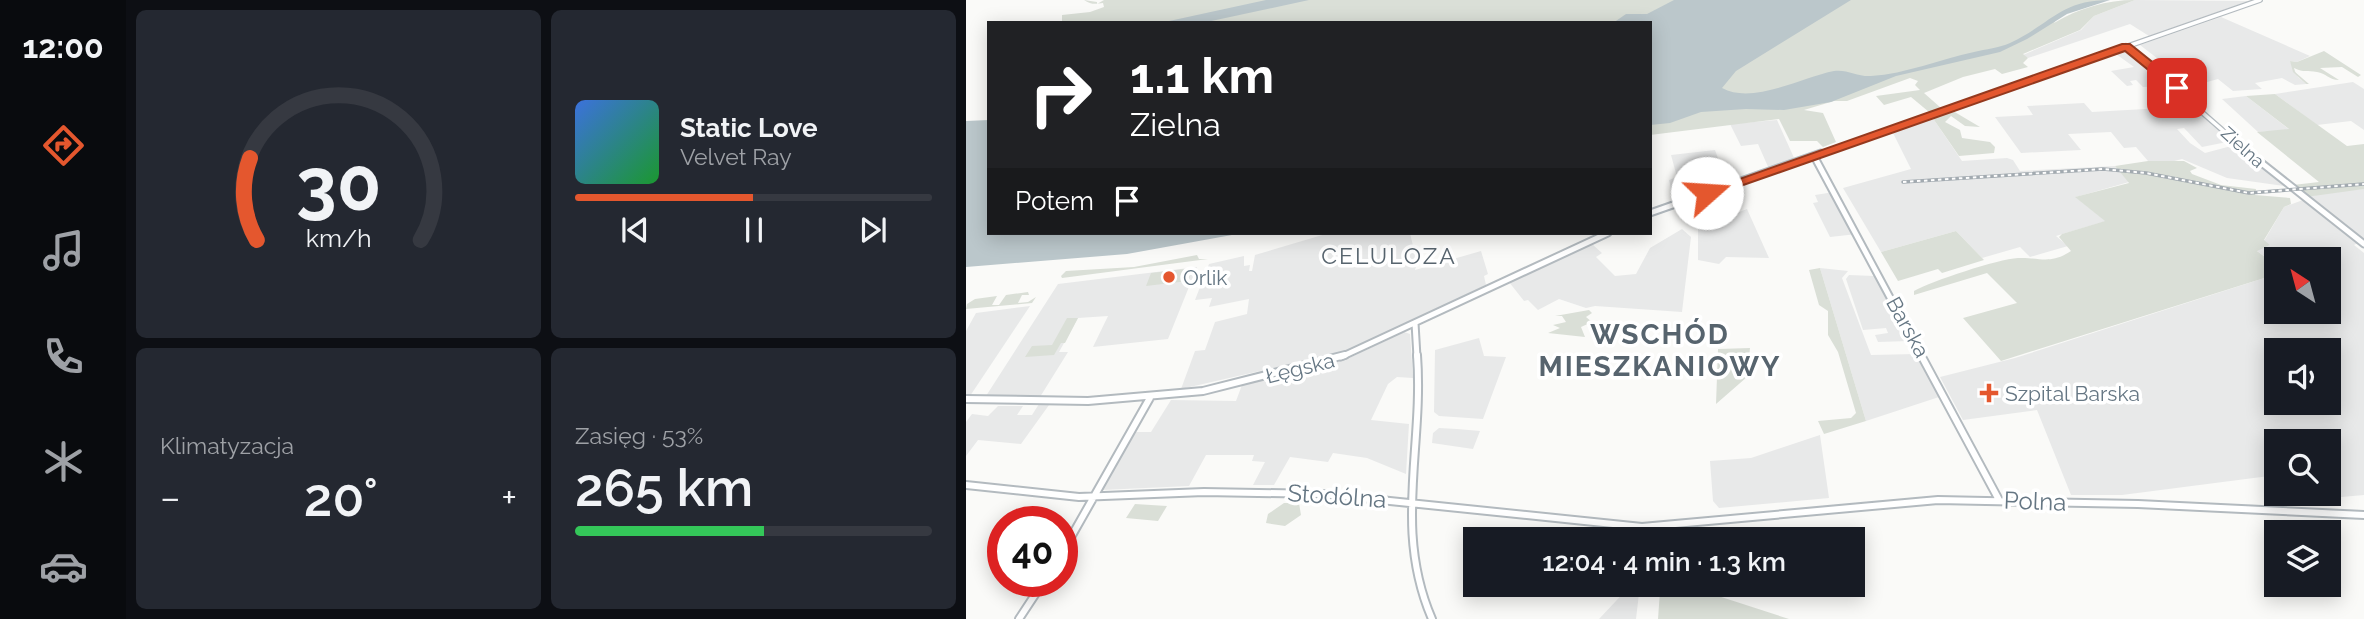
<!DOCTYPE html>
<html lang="pl">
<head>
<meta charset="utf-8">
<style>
	:root { --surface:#171b24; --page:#242831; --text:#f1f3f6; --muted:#9ea1a6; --line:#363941; --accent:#e4572e }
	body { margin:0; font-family:Raleway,sans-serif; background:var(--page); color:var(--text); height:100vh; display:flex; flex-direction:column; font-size:26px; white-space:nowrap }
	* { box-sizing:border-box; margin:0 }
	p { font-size:23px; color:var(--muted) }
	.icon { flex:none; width:38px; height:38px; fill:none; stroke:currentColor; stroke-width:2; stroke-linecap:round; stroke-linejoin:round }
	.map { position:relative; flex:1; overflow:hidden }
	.panel { display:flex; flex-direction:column; gap:10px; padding:10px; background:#0d0f14; width:840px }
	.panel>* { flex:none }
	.guide { position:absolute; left:21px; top:21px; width:665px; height:214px; border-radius:0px; box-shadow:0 4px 18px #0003; background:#202124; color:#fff; overflow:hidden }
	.needle { width:46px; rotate:324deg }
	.controls { position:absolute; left:1298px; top:247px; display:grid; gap:14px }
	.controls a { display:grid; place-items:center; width:77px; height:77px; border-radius:0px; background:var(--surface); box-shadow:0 4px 18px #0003; font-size:35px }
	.speed { position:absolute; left:21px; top:506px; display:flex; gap:14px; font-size:35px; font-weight:700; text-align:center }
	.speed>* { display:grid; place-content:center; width:91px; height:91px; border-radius:50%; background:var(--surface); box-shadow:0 4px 18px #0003; line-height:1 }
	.speed .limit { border:10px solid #d22; background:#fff; color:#111 }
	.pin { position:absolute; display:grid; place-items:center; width:60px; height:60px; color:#fff; margin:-30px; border-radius:14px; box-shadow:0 4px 10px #0006 }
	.me { position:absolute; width:77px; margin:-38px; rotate:71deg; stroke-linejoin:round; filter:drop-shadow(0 0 5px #0008) }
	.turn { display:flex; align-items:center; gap:24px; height:147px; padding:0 28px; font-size:32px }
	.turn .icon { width:91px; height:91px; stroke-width:2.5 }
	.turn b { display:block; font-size:49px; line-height:60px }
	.then { display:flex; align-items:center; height:66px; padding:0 28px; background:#0003; gap:14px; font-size:26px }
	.big { font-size:52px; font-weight:600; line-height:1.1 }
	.panel .widget { flex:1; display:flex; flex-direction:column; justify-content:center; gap:10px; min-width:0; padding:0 24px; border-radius:10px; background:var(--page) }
	.panel .dial { align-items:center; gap:0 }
	.dial svg { height:182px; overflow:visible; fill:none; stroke:var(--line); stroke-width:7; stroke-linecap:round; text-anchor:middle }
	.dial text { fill:var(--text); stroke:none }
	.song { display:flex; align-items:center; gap:21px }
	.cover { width:84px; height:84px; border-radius:10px; background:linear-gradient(135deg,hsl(220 70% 55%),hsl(130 70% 35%)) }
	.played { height:7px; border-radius:4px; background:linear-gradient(90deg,var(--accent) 50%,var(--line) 50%) }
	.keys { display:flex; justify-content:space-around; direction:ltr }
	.heat { display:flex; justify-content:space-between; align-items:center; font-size:38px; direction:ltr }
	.charge { height:10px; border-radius:5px; background:linear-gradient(90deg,#34c759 53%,var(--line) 0) }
	.panel .tiles { flex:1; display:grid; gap:10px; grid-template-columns:repeat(2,1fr) }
	.trip { position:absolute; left:497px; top:527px; width:402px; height:70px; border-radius:0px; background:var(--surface); box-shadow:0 4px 18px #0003; font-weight:600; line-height:70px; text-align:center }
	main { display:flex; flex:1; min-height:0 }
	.menu { display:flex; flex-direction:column; width:126px; justify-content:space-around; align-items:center; background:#090b0e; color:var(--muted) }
	.menu .icon { width:49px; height:49px }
	.menu .on { color:var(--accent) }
	.menu b { font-size:32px; color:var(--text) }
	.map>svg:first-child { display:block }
	.built { fill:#e8e9e9; fill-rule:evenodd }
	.green { fill:#dadfd7 }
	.water { fill:#bbc7cb }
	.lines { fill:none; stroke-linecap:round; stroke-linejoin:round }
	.secondary-far2-casing { stroke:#b3babf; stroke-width:6 }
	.secondary-far1-casing { stroke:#b3babf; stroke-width:9 }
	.secondary-casing { stroke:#b3babf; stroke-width:10 }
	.secondary-far2 { stroke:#fff; stroke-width:3.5 }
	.secondary-far1 { stroke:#fff; stroke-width:5 }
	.secondary { stroke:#fff; stroke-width:6 }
	.rail-casing { stroke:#a2aab0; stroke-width:3.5 }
	.rail { stroke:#fff; stroke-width:2; stroke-dasharray:3.5; stroke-linecap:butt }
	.route { fill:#e4572e; stroke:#94391e; stroke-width:2 }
	.poi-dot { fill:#e4572e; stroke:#fff; stroke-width:2.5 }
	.labels { text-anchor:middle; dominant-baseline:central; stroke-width:7; stroke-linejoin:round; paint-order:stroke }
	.far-street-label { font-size:18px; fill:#657683; stroke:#fff }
	.poi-label { font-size:21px; fill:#657683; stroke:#fff; text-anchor:start }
	.street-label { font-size:21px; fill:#657683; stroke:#fff }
	.neighbourhood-label { font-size:23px; letter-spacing:2px; fill:#57646e; stroke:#fff }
	.near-street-label { font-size:24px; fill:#657683; stroke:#fff }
	.district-label { font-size:28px; font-weight:bold; letter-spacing:2px; fill:#57646e; stroke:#fff }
</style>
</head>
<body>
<main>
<nav class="menu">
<b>12:00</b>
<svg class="icon on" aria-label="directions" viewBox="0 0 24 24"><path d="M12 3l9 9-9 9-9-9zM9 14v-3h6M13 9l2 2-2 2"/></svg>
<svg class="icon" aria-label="music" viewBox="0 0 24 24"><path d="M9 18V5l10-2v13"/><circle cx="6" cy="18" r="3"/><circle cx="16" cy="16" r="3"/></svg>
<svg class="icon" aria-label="phone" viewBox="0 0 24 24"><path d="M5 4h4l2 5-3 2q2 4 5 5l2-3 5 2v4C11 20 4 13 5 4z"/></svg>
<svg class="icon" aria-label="climate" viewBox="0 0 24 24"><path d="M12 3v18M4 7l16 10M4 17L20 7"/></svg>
<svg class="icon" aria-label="car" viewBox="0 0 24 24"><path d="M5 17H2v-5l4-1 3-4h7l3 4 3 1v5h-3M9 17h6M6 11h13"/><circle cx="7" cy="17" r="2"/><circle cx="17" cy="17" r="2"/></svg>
</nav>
<section class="panel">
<div class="tiles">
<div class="widget dial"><svg viewBox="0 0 100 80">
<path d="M14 69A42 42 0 1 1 86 69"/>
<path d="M14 69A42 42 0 0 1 11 33" stroke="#e4572e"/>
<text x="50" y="56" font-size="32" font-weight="700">30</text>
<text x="50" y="72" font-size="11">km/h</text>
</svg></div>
<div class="widget">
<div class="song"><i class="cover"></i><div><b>Static Love</b><p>Velvet Ray</p></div></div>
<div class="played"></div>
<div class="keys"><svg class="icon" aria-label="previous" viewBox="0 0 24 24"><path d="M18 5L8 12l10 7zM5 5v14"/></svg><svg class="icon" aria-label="pause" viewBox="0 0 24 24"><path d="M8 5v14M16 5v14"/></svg><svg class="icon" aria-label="next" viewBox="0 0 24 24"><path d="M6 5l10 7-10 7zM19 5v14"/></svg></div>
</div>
<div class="widget"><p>Klimatyzacja</p>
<div class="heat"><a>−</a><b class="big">20°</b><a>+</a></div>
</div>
<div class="widget"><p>Zasięg · 53%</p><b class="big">265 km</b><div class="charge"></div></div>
</div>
</section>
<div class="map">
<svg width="1398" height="619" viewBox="0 0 1398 619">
	<rect width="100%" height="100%" fill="#fafaf8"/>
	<!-- built -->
	<path class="built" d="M 1169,0 L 1283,1 L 1183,36 L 1164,24 L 1062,58 L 1057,55 L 1115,30 L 1128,16 Z
		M 1255,17 L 1344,56 L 1331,62 L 1324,61 L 1332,77 L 1340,84 L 1329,85 L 1316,78 L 1289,83 L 1296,89 L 1267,91 L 1252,79 L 1234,84 L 1222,82 L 1174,45 Z
		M 1160,50 L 1168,54 L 1205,86 L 1177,87 L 1170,80 L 1164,81 L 1167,85 L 1161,86 L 1145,71 L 1168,67 L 1150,54 Z
		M 1387,82 L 1398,89 L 1398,130 L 1385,121 L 1351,125 L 1309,94 Z
		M 1280,96 L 1324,130 L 1292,132 L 1256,99 Z
		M 1220,98 L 1266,141 L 1236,147 L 1218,128 L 1211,129 L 1224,143 L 1239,153 L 1269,145 L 1318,186 L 1261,178 L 1216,159 L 1193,165 L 1182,161 L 1170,147 L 1158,148 L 1145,132 L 1102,134 L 1115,150 L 1055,153 L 1029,117 L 1067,115 L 1061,106 L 1118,103 L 1126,112 L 1197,108 L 1190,99 Z
		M 966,117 L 996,161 L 1041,158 L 1047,160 L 1054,171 L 1149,166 L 1163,182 L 1110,197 L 1140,221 L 1090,236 L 1102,246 L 1064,257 L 1054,247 L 1016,258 L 990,231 L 915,252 L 877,188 L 945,169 L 926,131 Z
		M 811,120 L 829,160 L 803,169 L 792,144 L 775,146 L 764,124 Z
		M 749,150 L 757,172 L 765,173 L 769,180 L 765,181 L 757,175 L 738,178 L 739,183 L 725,188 L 729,193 L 708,200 L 703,180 L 711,177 L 705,155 Z
		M 1398,189 L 1398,241 L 1340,197 L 1377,190 Z
		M 868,192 L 891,234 L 864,237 L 847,203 L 852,202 L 849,195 Z
		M 1337,200 L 1392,243 L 1388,245 L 1398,253 L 1398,495 L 1342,500 L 1337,494 L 1363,494 L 1363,441 L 1311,441 L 1311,475 L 1156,495 L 1105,495 L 1071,410 L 997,420 L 974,377 L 1049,358 L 1311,274 L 1311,312 L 1363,312 L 1363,259 L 1311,259 L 1311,266 L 1290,250 L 1304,245 L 1298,241 L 1318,207 ZM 1311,350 L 1363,350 L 1363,402 L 1311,402 Z
		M 781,209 L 803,258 L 760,257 L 753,264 L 732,260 L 732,228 Z
		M 716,229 L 725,237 L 716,312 L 629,306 L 620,308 L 593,299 L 572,310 L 562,300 L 558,301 L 543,282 L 626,244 L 636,253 L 630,257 L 649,276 L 670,274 L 684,248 Z
		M 363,233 L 444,233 L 451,263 L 449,270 L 515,251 L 522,274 L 518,276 L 520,285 L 378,352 L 215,389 L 229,351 L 239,350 L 249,322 L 281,314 L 283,299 L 243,307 L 246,298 L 229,300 L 243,264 L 278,256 L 278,266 L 284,265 L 283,271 L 286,271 L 289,255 Z
		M 231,267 L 202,339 L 127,347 L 142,316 L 112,318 L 93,352 L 102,352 L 74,397 L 20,396 L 92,284 Z
		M 854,268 L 882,271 L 876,278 L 905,355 L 950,354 L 973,397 L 900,421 Z
		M 883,275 L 908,276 L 943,341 L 912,342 L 909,335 L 922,333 L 920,328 L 897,330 L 880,279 Z
		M 64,306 L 4,396 L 0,395 L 0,331 L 10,313 Z
		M 438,332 L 444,334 L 447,378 L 431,377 L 422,384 L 405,420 L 443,424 L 440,474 L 401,458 L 367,453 L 362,462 L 324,457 L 308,485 L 287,485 L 299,462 L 286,461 L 288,455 L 240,455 L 223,486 L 136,490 L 170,432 L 185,432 L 205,400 L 270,401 L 276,385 L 379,360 Z
		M 513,338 L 518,356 L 540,357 L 517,419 L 473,416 L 468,412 L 469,350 Z
		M 73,404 L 83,405 L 55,444 L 12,440 L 0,456 L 0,422 L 6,414 L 22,416 L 32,406 L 57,406 L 51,415 L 66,415 Z
		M 473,428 L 491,429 L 514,431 L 507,449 L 466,443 L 467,433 Z
		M 854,435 L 863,498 L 753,508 L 747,501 L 744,461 L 785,458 Z
		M 665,585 L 674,585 L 670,619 L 633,619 Z"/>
	<!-- green -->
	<path class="green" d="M 118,0 L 131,2 L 131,4 L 138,0 L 1141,0 C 1124,4 1098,8 1088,23 C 1113,8 1141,0 1169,0 L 1128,16 L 1114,30 L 1057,54 L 1062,58 L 1057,63 L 1062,67 L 1036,74 L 1029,69 L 997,77 L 958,93 L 975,108 L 963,112 L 945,97 L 918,105 L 910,96 L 954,90 L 949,85 L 952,81 L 944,78 L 881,101 L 868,101 L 838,110 L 857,113 L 870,142 L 857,147 L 851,141 L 824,141 L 813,119 L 684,135 L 684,23 L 96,23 L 96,15 L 124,12 L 138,7 L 137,3 C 130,4 125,5 118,0 Z
		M 1358,51 L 1395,75 L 1392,77 L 1376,67 L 1354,68 L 1373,80 C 1363,80 1360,73 1351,72 C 1341,70 1338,73 1328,68 L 1329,72 L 1343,84 L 1340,84 L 1327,72 L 1324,61 L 1331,62 Z
		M 1309,94 L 1381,146 L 1398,144 L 1398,189 L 1340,197 L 1327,185 L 1353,182 L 1291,132 L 1323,129 L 1280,96 Z
		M 987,111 L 1014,127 L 999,126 L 985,116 L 979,122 L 994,130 L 996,138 L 1024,142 L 1029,147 L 1028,153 L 993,156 L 966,117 Z
		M 1182,161 L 1218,161 L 1231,168 L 1224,171 L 1226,174 L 1255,185 L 1290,189 L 1289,195 L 1324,198 L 1325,204 L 1318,207 L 1298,240 L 1304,245 L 1291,251 L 1311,266 L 1311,274 L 1035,361 L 997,318 L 1051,303 L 1021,273 L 948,295 L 948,291 C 966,281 1032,259 1052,258 C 1074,257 1084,265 1105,251 L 1093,237 L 1096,234 L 1139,221 L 1109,197 L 1163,183 L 1149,166 Z
		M 990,231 L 1018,260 L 976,273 L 972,269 L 932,281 L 915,252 Z
		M 231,255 L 233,259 L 242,259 L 96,278 L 95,276 L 100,271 L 168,267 Z
		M 227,268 L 222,281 L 180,286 L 185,273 Z
		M 854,268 L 900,421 L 858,434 L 852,421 L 885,418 L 890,413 L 872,352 L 862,335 L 862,311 L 853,305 L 843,270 Z
		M 62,292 L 63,295 L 56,295 L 52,303 L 62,302 L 70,297 L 66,303 L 0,309 L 1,304 L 9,299 L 31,296 L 26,305 L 33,305 L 40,295 Z
		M 623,310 L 626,313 L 620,317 L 626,322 L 615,327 L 619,337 L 582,333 L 594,328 L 587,325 L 600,322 L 596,316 L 589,316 Z
		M 101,318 L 112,318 L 99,343 L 95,343 L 88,355 L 59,357 L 66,346 L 86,345 Z
		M 784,348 L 781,377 L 750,404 L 752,349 Z
		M 333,503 L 335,515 L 319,526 L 300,523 L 302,514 L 318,503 Z
		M 169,504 L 201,506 L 192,521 L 160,518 Z
		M 694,591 L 746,594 L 823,619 L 692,619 Z"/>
	<!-- water -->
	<path class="water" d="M 300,0 L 343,0 L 236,23 L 194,23 Z
		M 708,0 L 885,0 L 770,71 L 756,88 C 787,105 836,77 868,71 C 881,69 892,77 905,76 C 940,74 974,59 1008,52 C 1020,49 1033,48 1044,43 C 1085,24 1094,0 1144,0 L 1101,14 L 1061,39 L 1034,52 L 930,76 L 865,102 L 818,110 L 780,109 L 735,112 L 704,123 L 684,125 L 684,23 L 647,23 L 660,14 L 681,14 Z
		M 23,120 L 23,233 L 277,233 L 161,254 L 0,267 L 0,121 Z"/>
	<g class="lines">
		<!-- secondary-far2 casing -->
		<g class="secondary-far2-casing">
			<path id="secondary-far2" d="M 1160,46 L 1285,155
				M 850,155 L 1294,0"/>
		</g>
		<!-- secondary-far1 casing -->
		<g class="secondary-far1-casing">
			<path id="secondary-far1" d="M 1283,153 L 1398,244
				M 848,156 L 956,357
				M 684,213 L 855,153
				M 449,323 L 451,357
				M 375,357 L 642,233"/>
		</g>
		<!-- secondary casing -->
		<g class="secondary-casing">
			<path id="secondary" d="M 451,355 C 458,447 427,529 466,619
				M 955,355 L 1033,500
				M 0,399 L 122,401 L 237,391 L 379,355
				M 0,485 L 113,497 L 238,492 L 356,494 L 676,527 L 972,500 L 1172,504 L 1398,515
				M 96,553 L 185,396
				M 53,619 L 78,581"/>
		</g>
		<!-- secondary-far2 -->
		<use href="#secondary-far2" class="secondary-far2"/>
		<!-- secondary-far1 -->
		<use href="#secondary-far1" class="secondary-far1"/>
		<!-- secondary -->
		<use href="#secondary" class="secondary"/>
		<!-- rail casing -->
		<g class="rail-casing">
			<path id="rail" d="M 937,182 L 1137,169 L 1180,173 L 1283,193 L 1398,184"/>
		</g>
		<!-- rail -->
		<use href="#rail" class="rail"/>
	</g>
	<!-- route -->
	<path class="route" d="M 1156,44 L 1164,44 L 1215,85 L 1215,90 L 1207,90 L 1159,51 L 746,196 L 734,193 Z"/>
	<!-- markers -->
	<g class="poi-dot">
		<circle cx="203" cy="277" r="7"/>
		<path d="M1019.5 382.5h7v7h7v7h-7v7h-7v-7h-7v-7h7z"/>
	</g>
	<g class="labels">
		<!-- far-street labels -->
		<g class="far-street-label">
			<text transform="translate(1277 147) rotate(42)">Zielna</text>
		</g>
		<!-- poi labels -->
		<g class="poi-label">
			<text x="217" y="277">Orlik</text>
			<text x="1039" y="393">Szpital Barska</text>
		</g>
		<!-- street labels -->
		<g class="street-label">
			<text transform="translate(942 327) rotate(61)">Barska</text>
			<text transform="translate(334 368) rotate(-14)">Łęgska</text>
		</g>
		<!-- neighbourhood labels -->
		<g class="neighbourhood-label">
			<text x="423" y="255">CELULOZA</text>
		</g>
		<!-- near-street labels -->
		<g class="near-street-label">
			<text transform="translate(371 496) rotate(4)">Stodólna</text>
			<text transform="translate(1069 501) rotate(2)">Polna</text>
		</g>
		<!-- district labels -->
		<g class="district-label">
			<text x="694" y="334">WSCHÓD<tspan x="694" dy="32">MIESZKANIOWY</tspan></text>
		</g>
	</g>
</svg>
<div class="controls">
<a><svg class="needle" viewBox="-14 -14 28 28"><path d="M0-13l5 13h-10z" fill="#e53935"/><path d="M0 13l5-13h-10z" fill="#9ea1a6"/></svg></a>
<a><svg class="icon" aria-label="sound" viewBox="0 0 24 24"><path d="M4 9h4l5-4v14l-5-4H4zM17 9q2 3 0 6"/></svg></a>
<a><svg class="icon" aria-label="search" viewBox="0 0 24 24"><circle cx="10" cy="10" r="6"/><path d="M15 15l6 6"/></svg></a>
<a><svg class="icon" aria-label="layers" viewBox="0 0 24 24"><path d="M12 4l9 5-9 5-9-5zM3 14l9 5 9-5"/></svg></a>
</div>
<div class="speed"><div class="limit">40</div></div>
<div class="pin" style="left:1211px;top:88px;background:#d93025"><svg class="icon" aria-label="arrive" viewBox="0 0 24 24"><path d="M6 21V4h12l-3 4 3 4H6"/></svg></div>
<svg class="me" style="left:741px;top:193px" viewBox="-20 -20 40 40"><circle r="19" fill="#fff"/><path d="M0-13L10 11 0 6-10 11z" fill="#e4572e"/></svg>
<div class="trip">12:04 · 4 min · 1.3 km</div>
<div class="guide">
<div class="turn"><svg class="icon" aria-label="right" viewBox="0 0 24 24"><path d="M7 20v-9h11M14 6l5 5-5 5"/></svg><div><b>1.1 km</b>Zielna</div></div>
<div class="then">Potem<svg class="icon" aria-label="arrive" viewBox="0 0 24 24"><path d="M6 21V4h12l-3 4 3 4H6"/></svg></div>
</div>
</div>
</main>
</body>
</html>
